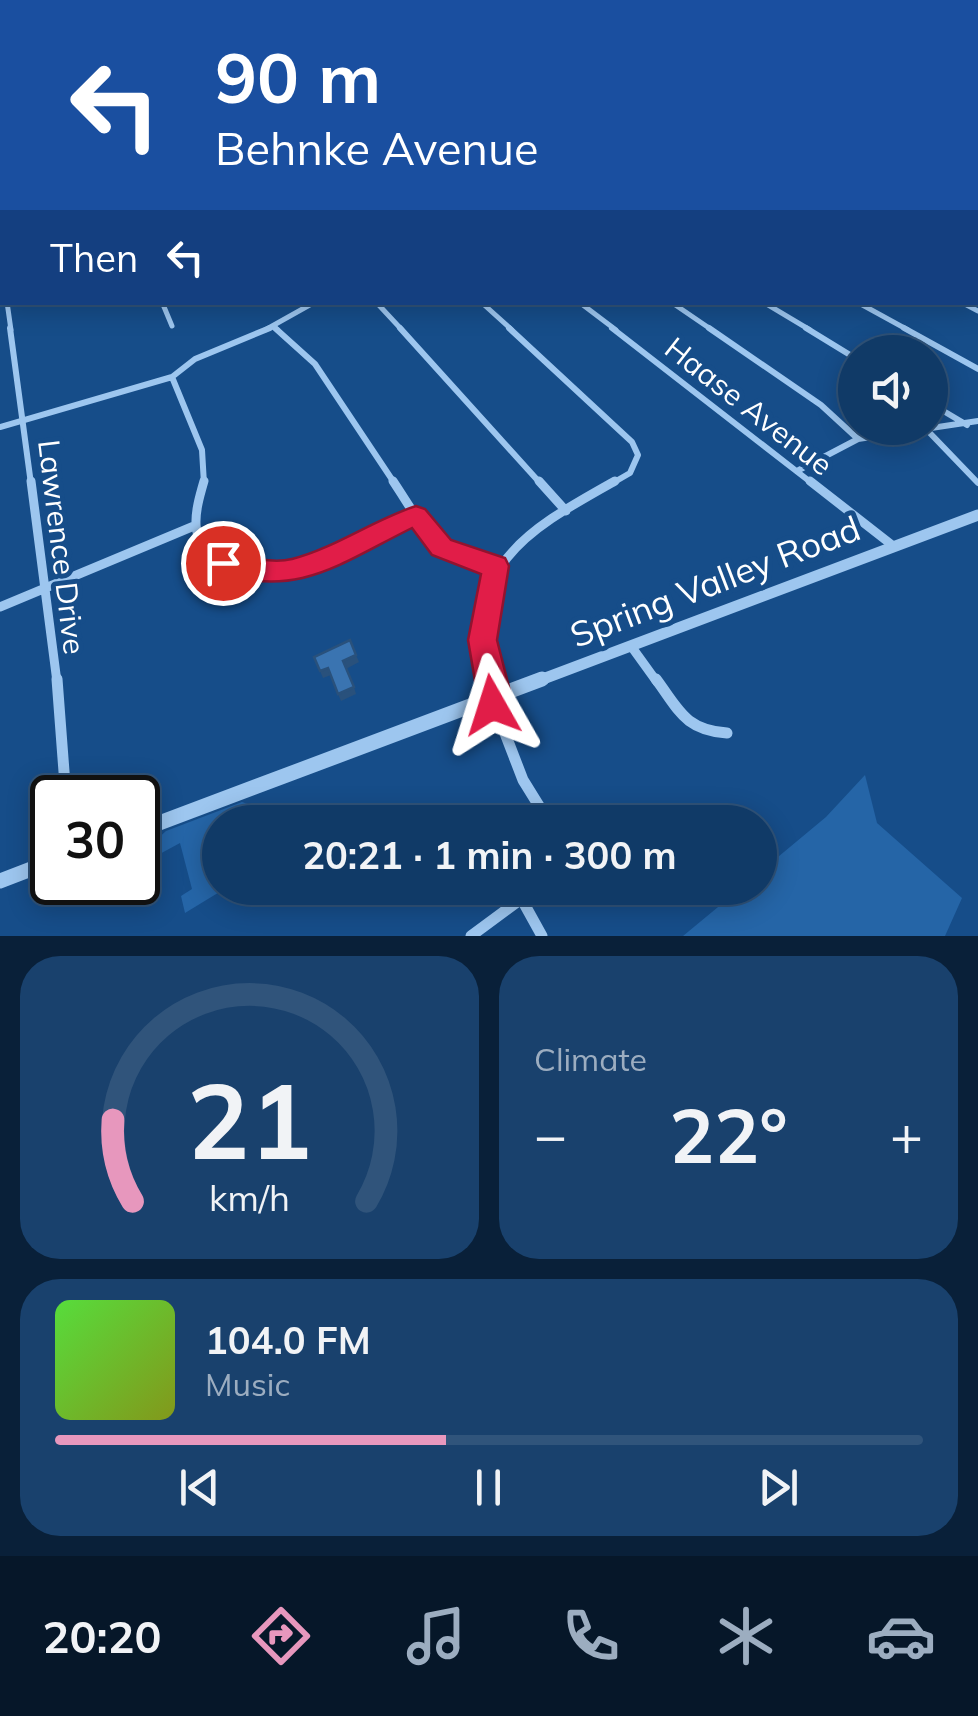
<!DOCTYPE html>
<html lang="en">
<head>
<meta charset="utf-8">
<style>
	:root { --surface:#103a67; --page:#19416d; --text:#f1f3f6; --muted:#9cadc0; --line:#30547b; --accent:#e797bd }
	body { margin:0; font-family:Mulish,sans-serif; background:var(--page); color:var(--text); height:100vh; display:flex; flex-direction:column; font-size:38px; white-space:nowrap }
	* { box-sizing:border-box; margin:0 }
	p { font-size:32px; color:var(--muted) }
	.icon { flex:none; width:55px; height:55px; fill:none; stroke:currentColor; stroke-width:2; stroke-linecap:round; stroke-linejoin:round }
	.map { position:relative; height:936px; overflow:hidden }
	.side { display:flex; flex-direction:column; gap:20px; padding:20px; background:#092039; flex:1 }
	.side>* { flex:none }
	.guide { position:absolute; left:0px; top:0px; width:980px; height:305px; box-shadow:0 5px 25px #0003,0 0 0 2px var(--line); background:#1a4fa0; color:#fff; overflow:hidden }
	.fabs { position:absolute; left:838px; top:335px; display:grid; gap:20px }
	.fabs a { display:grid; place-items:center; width:110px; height:110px; border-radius:50%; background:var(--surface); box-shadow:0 5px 25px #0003,0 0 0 2px var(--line); font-size:50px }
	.speed { position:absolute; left:30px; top:775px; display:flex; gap:20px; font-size:50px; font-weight:700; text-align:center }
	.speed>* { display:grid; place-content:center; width:130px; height:130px; border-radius:50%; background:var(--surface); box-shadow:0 5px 25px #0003,0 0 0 2px var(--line); line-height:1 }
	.speed .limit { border:5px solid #111; border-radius:15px; background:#fff; color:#111 }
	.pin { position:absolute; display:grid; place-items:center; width:85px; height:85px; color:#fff; margin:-42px; border:5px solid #fff; border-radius:50%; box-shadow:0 2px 10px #0007 }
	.me { position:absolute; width:110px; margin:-55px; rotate:354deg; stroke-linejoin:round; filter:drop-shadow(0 0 8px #0008) }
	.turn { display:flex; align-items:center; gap:35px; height:210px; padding:0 50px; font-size:45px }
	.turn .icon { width:130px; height:130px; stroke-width:2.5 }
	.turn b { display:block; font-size:70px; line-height:85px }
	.then { display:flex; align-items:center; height:95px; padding:0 50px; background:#0003; gap:20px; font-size:38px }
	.big { font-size:75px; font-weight:700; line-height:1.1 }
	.side .widget { flex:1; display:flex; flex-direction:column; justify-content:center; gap:15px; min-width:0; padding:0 35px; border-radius:40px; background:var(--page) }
	.side .dial { align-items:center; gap:0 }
	.dial svg { height:260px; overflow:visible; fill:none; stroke:var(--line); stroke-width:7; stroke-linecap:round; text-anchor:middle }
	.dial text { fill:var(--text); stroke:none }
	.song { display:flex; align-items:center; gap:30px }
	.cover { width:120px; height:120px; border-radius:15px; background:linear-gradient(135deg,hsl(110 70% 55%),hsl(70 70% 35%)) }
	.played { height:10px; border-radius:5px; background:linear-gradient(90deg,var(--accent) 45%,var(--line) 45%) }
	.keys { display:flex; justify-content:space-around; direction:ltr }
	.heat { display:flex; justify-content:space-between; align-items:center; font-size:55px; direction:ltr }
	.side .tiles { flex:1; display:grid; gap:20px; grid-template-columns:1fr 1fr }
	.widget:last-child { grid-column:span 2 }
	.trip { position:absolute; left:202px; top:805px; width:575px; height:100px; border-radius:50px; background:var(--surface); box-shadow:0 5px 25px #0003,0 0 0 2px var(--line); font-weight:700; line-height:100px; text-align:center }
	.menu { display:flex; height:160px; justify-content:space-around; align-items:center; background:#061729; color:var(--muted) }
	.menu .icon { width:70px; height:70px }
	.menu .on { color:var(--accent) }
	.menu b { font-size:45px; color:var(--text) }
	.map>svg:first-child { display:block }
	.green { fill:#2565a7 }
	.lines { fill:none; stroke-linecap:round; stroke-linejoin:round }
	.minor-far3 { stroke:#9dc6ef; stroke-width:5 }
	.minor-far2 { stroke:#9dc6ef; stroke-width:6 }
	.minor-far1 { stroke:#9dc6ef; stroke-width:9 }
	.minor { stroke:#9dc6ef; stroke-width:11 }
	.tertiary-far1 { stroke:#9dc6ef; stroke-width:11 }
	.tertiary { stroke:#9dc6ef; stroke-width:15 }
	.shaded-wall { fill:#29517c }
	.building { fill:#3a74b1; stroke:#29517c; stroke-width:2.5 }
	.route { fill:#e11d48; stroke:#92132f; stroke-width:2.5 }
	.labels { text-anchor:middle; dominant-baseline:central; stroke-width:10; stroke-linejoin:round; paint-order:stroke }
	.street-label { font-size:30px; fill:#fff; stroke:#164d89 }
	.near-street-label { font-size:35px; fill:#fff; stroke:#164d89 }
</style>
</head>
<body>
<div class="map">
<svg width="978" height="936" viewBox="0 0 978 936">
	<rect width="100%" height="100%" fill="#164d89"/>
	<!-- green -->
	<path class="green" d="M 865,775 L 877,823 L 962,898 L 945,936 L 683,936 L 741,888 L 760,888 L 760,872 L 826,817 Z
		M 242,802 L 251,805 L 256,822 L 220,822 L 220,888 L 226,888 L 185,913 L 181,896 L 192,889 L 180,843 L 156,856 L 151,866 L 140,865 L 138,870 L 138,857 L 166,831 Z"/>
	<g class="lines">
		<!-- minor-far3 -->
		<path class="minor-far3" d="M 7,302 L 11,330
			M 162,302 L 172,326
			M 376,302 L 402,330
			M 481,302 L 512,330
			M 579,302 L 616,330
			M 671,302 L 712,330
			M 763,302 L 810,330
			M 857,302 L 908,330
			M 961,302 L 978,311
			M 274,327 L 278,330
			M 265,330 L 315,302"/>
		<!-- minor-far2 -->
		<path class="minor-far2" d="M 10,328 L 31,484
			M 275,328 L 315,364 L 395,484
			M 400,328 L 541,484
			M 509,328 L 632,442 L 638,455 L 630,473 L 611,484
			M 612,328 L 813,484
			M 709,328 L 821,405 L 858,439
			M 806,328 L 855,358
			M 904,328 L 978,369
			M 172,377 L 202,450 L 204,484
			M 930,403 L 967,425
			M 0,427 L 172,377 L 195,359 L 270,328
			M 927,430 L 978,483
			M 797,471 L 858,439 L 978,421"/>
		<!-- minor-far1 -->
		<path class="minor-far1" d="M 31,481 L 57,682
			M 204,481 C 195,512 186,543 222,562 C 287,595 359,544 416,515
			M 393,481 C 430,537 429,548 496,566
			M 539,481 L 566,511
			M 810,481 L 892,545
			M 0,607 L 194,526
			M 631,646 L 657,682
			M 492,682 C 460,566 526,531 615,481"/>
		<!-- minor -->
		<path class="minor" d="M 57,679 L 66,798
			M 492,679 L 496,695
			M 656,679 C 679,710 685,730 727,733
			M 491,697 L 523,780 L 549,822
			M 521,898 L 542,936
			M 471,936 L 536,888"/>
		<!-- tertiary-far1 -->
		<path class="tertiary-far1" d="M 535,682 L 978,515"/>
		<!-- tertiary -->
		<path class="tertiary" d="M 138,831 L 542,679
			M 0,881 L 52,861"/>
	</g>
	<!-- shaded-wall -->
	<path class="shaded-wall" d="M 356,655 L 359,662 L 346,669 L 343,661 Z
		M 328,668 L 331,675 L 323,678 L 320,671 Z
		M 354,687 L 356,694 L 341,701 L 338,694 Z"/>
	<!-- building -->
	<path class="building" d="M 350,640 L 356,655 L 343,661 L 354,687 L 338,694 L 328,668 L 320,671 L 314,657 Z"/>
	<!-- sky -->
	<linearGradient id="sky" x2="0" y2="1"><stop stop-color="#0c2a4b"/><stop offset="0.48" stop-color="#366297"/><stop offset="1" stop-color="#366297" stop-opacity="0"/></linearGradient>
	<rect width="978" height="250" fill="url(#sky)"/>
	<!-- route -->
	<path class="route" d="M 416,506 L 425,509 L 451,540 L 505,558 L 509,566 L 497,640 L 511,695 L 503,716 L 492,720 L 481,716 L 468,640 L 481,574 L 432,555 L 412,528 C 339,564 297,600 214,571 L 210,563 L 214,555 C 231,549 264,566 292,559 C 335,548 373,520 416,506 Z"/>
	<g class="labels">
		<!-- street labels -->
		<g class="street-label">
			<text transform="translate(749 406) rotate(38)">Haase Avenue</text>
			<text transform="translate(62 547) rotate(83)">Lawrence Drive</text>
		</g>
		<!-- near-street labels -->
		<g class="near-street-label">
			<text transform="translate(715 581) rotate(-21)">Spring Valley Road</text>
		</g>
	</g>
</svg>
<div class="fabs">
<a><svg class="icon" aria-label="sound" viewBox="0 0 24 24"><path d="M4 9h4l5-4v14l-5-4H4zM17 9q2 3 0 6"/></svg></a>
</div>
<div class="speed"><div class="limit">30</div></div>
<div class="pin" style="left:223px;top:563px;background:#d93025"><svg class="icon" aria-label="arrive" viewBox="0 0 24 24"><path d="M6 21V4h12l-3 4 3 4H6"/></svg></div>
<svg class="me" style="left:492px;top:705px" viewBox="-20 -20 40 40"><path d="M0-17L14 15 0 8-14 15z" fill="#e11d48" stroke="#fff" stroke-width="4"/></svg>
<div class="trip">20:21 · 1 min · 300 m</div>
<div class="guide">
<div class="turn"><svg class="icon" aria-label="left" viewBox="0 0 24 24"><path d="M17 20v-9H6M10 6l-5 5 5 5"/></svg><div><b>90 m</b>Behnke Avenue</div></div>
<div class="then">Then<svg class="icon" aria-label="left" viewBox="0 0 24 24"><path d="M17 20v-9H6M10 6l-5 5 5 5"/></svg></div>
</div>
</div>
<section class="side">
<div class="tiles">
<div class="widget dial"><svg viewBox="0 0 100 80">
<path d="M14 69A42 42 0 1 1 86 69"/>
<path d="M14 69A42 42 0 0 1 8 44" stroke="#e797bd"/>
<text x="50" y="56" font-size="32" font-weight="700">21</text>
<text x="50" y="72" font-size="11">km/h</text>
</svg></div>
<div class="widget"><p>Climate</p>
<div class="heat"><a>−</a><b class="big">22°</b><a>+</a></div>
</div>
<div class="widget">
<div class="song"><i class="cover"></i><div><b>104.0 FM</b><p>Music</p></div></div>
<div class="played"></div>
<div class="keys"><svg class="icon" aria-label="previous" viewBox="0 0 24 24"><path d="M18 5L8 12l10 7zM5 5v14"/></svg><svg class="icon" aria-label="pause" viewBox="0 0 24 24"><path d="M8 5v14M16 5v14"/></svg><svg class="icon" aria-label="next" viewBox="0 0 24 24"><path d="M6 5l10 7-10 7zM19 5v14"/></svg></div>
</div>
</div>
</section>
<nav class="menu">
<b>20:20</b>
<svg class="icon on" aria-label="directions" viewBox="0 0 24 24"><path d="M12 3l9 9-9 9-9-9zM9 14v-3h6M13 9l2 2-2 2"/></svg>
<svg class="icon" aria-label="music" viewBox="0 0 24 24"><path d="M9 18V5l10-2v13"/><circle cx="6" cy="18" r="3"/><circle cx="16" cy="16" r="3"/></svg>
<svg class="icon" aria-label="phone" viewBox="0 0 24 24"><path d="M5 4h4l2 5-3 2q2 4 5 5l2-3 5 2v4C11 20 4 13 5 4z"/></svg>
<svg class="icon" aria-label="climate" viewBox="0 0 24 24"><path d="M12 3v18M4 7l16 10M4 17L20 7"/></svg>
<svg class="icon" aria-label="car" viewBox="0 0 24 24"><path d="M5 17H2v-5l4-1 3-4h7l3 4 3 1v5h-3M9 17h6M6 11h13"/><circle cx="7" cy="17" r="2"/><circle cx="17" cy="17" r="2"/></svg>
</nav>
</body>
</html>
